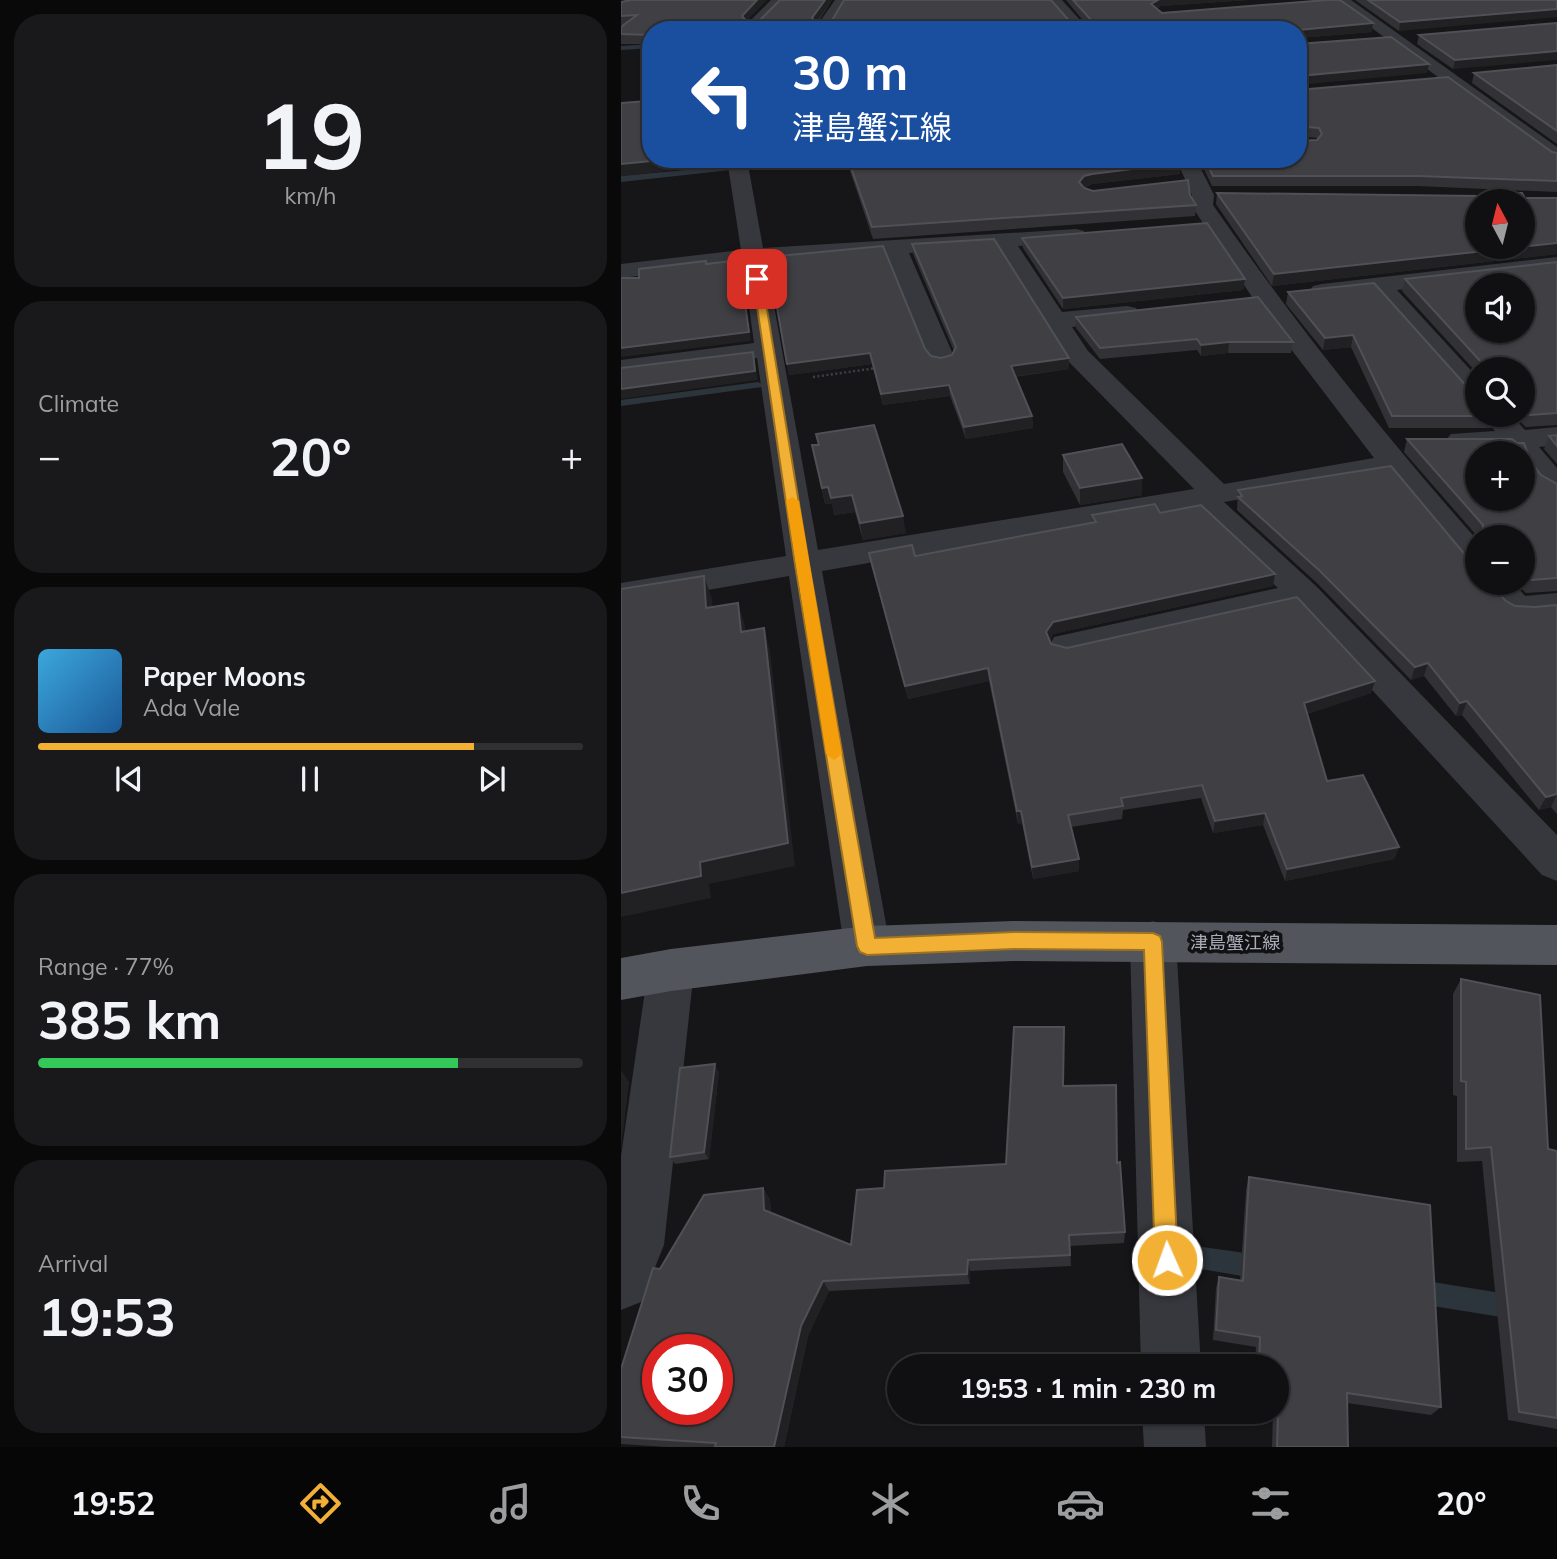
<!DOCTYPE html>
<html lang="en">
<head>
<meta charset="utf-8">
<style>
	:root { --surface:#101012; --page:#19191b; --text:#f1f3f6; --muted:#9c9d9f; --line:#303032; --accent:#f2b134 }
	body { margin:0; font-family:Mulish,"Noto Sans JP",sans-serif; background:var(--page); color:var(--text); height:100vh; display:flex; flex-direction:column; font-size:26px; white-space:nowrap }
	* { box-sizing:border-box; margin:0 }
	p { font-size:23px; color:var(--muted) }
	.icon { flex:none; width:38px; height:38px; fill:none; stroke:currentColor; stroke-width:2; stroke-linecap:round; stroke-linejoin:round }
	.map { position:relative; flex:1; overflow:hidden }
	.sheet { display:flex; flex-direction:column; gap:14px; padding:14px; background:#09090a; width:621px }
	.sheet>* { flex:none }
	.guide { position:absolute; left:21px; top:21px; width:665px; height:147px; border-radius:28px; box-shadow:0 2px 5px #0004,0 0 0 2px var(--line); background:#1a4fa0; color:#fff; overflow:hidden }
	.needle { width:46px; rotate:353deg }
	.buttons { position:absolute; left:844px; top:189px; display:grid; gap:14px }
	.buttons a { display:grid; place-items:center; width:70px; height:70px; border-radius:50%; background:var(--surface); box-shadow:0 2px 5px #0004,0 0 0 2px var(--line); font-size:35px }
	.speed { position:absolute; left:21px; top:1334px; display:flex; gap:14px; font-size:35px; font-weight:700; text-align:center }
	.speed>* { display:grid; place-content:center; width:91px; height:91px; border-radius:50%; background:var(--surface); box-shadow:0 2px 5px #0004,0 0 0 2px var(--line); line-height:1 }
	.speed .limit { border:10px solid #d22; background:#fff; color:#111 }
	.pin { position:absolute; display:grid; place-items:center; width:60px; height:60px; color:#fff; margin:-30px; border-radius:14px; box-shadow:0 4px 10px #0006 }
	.me { position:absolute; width:77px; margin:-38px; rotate:358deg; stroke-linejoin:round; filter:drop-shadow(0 0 5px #0008) }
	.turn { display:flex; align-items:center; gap:24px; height:147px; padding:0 35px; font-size:32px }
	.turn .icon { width:91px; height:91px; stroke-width:2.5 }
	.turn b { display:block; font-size:49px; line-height:60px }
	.big { font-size:52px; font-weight:700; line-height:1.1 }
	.sheet .card { flex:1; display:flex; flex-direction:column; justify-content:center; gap:10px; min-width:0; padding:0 24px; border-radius:28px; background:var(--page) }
	.sheet .dial { align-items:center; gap:0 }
	.dial b { font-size:91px; line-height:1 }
	.song { display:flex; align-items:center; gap:21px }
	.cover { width:84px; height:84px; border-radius:10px; background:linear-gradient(135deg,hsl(200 70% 55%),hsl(210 70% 35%)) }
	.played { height:7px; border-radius:4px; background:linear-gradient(90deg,var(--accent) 80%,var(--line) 80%) }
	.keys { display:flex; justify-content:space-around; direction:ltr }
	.heat { display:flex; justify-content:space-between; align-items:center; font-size:38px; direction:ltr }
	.charge { height:10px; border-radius:5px; background:linear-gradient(90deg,#34c759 77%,var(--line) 0) }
	.trip { position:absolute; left:266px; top:1354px; width:402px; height:70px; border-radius:35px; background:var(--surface); box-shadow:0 2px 5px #0004,0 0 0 2px var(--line); font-weight:700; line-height:70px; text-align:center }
	.tabs { display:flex; height:112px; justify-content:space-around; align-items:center; background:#060607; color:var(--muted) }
	.tabs .icon { width:49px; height:49px }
	.tabs .active { color:var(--accent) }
	.tabs b { font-size:32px; color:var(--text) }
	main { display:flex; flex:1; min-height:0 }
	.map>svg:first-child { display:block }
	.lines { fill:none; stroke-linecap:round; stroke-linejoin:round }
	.stream { fill:#2c353c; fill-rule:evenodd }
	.path { stroke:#3d3f44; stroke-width:2.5; stroke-dasharray:2 2.5; stroke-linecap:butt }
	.minor { fill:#37383d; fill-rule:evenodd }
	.major { fill:#53555c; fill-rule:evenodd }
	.wall { fill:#323236 }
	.shaded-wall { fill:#212124 }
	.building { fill:#3f3f44; stroke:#4f5156; stroke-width:2; fill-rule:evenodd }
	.route { fill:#f2b134; stroke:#9d7322; stroke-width:2 }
	.slow { fill:#f59e0b }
	.labels { text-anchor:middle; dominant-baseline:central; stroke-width:7; stroke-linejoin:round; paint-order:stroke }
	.street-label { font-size:18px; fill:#a8adb8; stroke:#111113 }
</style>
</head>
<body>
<main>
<section class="sheet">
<div class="card dial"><b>19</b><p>km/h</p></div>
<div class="card"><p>Climate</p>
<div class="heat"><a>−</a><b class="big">20°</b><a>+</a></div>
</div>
<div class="card">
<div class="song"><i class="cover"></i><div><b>Paper Moons</b><p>Ada Vale</p></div></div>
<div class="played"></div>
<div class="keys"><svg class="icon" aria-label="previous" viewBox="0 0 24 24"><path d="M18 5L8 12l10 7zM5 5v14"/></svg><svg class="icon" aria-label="pause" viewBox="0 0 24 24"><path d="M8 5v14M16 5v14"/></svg><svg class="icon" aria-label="next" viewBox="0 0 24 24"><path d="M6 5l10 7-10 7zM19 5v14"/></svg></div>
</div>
<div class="card"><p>Range · 77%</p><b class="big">385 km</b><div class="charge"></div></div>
<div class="card"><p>Arrival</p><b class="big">19:53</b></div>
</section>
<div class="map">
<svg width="936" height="1447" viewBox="0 0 936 1447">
	<rect width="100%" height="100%" fill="#161618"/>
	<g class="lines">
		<!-- stream -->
		<path class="stream" d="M 30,44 L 30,48 L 0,50 L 0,46 Z
			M 164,159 L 195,159 L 130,167 L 126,165 Z
			M 107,166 L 111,168 L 110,170 L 0,182 L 0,176 Z
			M 137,382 L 143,385 L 141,387 L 0,406 L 0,400 Z
			M 574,1246 L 639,1255 L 647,1259 L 651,1267 L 647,1275 L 639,1279 L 574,1268 L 566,1265 L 563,1257 L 566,1249 Z
			M 793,1279 L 936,1302 L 936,1326 L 793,1303 L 785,1299 L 781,1291 L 785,1283 Z"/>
		<!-- path -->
		<path class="path" d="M 192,377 L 256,368"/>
		<!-- minor -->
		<path class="minor" d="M 150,0 L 165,0 L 138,28 L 128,28 L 125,25 Z
			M 214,0 L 228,0 L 209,30 L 197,30 L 195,27 Z
			M 426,0 L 441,0 L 468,30 L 451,30 Z
			M 713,0 L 730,0 L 936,147 L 936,162 L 929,160 Z
			M 106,159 L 126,159 L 142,248 L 455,229 L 463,231 L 466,236 L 463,241 L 455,243 L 397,246 L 441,312 L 506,306 L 515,308 L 518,313 L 515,318 L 451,327 L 467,351 L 603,484 L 753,458 L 635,303 L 570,205 L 571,195 L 555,159 L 575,159 L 593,195 L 592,205 C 673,322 762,433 856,540 L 856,571 L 844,568 L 766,474 L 603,502 L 695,586 L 936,835 L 936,881 L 921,875 L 675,607 L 446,658 L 433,655 L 428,646 L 433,637 L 657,588 L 572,507 L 201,571 L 269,946 L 262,960 L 246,966 L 230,960 L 223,946 L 168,576 L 0,605 L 0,583 L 165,556 L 136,358 L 0,376 L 0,360 L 133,343 L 122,263 L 0,278 L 0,264 L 120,250 ZM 375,247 L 419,321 L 448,362 L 573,489 L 197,550 L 145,261 L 265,254 L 308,359 L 312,365 L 321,367 L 330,365 L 334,359 L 288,253 Z
			M 936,257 L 936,271 L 776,290 L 856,377 L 856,402 L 846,400 L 752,292 L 701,298 L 692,296 L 689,291 L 692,286 L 701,284 Z
			M 883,415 L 893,418 L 904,430 L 936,427 L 936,445 L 918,447 L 936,468 L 936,496 C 919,492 901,471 901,453 L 892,453 L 888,449 L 840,449 L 830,446 L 825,440 L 830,434 L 874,431 L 869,424 L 873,418 Z
			M 857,583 L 893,583 L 904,596 L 936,593 L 936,615 C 891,620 883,624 857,583 Z
			M 532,921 L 548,927 L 555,941 L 580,1367 L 520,1367 L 509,941 L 516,927 Z
			M 50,949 L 66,955 L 73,970 L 43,1245 L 20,1302 L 0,1310 L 0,1156 L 27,970 L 34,955 Z
			M 521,1412 L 583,1412 L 585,1447 L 523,1447 Z"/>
		<!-- major -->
		<path class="major" d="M 393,921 L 936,925 L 936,965 L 393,961 L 246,966 L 50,991 L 0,1000 L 0,958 L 50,949 L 246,926 Z"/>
	</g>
	<!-- wall -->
	<path class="wall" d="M 211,0 L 196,24 L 465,24 L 445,0 L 627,0 L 540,6 L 536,9 L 541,13 L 751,32 L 677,38 L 677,30 L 30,30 L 30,44 L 0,44 L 0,27 L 4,25 L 0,25 L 0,2 L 126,21 L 138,21 Z
		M 734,0 L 936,0 L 778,31 Z
		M 936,23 L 832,69 L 796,44 L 798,35 Z
		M 936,65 L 936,144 L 851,83 L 853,73 Z
		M 677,90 L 936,153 L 936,192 L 796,186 L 591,186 L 578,159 L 677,159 L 696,140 L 696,138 L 677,136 Z
		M 225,159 L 427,159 L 421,160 L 419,162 L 428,165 L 559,174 L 471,184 L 463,188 L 472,191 L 569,195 L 575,205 L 574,216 L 252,239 Z
		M 596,193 L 936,199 L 936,254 L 651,286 L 595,204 Z
		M 401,238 L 624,279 L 622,290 L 442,309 L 402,248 Z
		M 291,244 L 448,369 L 394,377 L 411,416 L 412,428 L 345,439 L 329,396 L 262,405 L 251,364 L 168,375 L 166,364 L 304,349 L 310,356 L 320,358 L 331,355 L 333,351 L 292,254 Z
		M 936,262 L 936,425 L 905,427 L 895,418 L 885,415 L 901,415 L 901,369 L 856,369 L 856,373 L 781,291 L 784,279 Z
		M 667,292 L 848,389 L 873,416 L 869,428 L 768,428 L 730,347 L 702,350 L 665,304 Z
		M 455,317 L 672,342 L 670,353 L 607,353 L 580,356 L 576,350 L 479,359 L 455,328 Z
		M 195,434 L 285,533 L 242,540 L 234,512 L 213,515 L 211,504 L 204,504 L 191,445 L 197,445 Z
		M 936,435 L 936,464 L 923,449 L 928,436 Z
		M 786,439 L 910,462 L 920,475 L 936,484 L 936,591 L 905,593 L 895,583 L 901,583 L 901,537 L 857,537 L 783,452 Z
		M 442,455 L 521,495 L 459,505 L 442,472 Z
		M 617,490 L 846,557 L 856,583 L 868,585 L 885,601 L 894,606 L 914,607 L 936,605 L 936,814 L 930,807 L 918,810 L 841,715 L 835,716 L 803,676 L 790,680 L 697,584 L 616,510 Z
		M 539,513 L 654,574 L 652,586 L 432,634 L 429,640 L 430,644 L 446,648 L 750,693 L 686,714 L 706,781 L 778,847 L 773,859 L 664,881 L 642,825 L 592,833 L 580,798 L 502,810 L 501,819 L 450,827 L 458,859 L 458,871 L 412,879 L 401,823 L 397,824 L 368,681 L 287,699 L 250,565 L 248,553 L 294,556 L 471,523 L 471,515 Z
		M 840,979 L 927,1149 L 936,1151 L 936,1429 L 887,1420 L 861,1161 L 836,1162 L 836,1096 L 832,1095 L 832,994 Z
		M 443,1027 L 443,1086 L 496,1163 L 504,1232 L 503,1243 L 449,1246 L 450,1266 L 349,1271 L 349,1284 L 208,1291 L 187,1336 L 163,1447 L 46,1447 L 0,1444 L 0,1369 L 39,1269 L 142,1188 L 149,1200 L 150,1213 L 230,1245 L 263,1188 L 385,1164 Z
		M 98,1072 L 88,1159 L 54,1164 L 49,1157 Z
		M 628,1177 L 820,1407 L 810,1415 L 726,1403 L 727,1447 L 651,1447 L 652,1412 L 656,1412 L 656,1367 L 634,1367 L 635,1347 L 592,1340 L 595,1288 L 598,1277 L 619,1280 L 625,1190 Z"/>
	<!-- shaded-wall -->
	<path class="shaded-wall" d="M 136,0 L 146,0 L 122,25 L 121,16 Z
		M 204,0 L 211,0 L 192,27 L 191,18 Z
		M 537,0 L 627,0 L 540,6 L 530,13 L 530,4 Z
		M 936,9 L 936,17 L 778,31 L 779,22 Z
		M 752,23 L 751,32 L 677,38 L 678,29 Z
		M 936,51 L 936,60 L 832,69 L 834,60 Z
		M 808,64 L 806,73 L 677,85 L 678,76 Z
		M 51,159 L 105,159 L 104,165 L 0,176 L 0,164 Z
		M 129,159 L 163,159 L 129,162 Z
		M 560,163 L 559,174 L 471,184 L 463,187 L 458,182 L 463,176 L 471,174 Z
		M 936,243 L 936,254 L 651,286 L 653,274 Z
		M 118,260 L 130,341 L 0,357 L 0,348 Z
		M 624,279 L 622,290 L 442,309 L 442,298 Z
		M 732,335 L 730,347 L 702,350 L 704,338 Z
		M 608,342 L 607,353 L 580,356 L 580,345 Z
		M 132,352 L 137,380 L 0,399 L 0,389 Z
		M 249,353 L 251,364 L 168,375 L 166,364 Z
		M 448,358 L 448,369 L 390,377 L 390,366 Z
		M 328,385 L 329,396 L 262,405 L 260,394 Z
		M 411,416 L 412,428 L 345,439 L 343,427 Z
		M 521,478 L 521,495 L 459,505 L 459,488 Z
		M 207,487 L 211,504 L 204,504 L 201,488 Z
		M 231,495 L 234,512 L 213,515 L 210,498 Z
		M 282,516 L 285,533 L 242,540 L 239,523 Z
		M 654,574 L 652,586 L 432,634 L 426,645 L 425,632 L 432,622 Z
		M 83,576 L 91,599 L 93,631 L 85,608 Z
		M 117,603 L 124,626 L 127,655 L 120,632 Z
		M 143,628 L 149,651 L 174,866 L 88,884 L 90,898 L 0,917 L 0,893 L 79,862 Z
		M 807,663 L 803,676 L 790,680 L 794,667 Z
		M 367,668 L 368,681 L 287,699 L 284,686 Z
		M 754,681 L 750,693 L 680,716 L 683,703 Z
		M 846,701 L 841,715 L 835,716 L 839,703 Z
		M 936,794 L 930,807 L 918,810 L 925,797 Z
		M 396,811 L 400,811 L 401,823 L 397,824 Z
		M 644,813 L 642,825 L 592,833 L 594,821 Z
		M 778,847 L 773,859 L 664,881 L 666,869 Z
		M 458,859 L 458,871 L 412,879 L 411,867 Z
		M 94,1064 L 98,1072 L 88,1159 L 83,1152 Z
		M 0,1070 L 8,1082 L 0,1150 Z
		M 142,1188 L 149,1200 L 150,1221 L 143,1210 Z
		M 347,1260 L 349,1271 L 349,1284 L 346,1274 Z
		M 202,1281 L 208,1291 L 187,1336 L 163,1447 L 153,1447 L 180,1326 Z"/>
	<!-- building -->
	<path class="building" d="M 10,0 L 136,0 L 121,16 L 126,22 L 138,21 L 159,0 L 204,0 L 191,18 L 196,24 L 210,22 L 223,0 L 430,0 L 451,24 L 468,24 L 471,21 L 452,0 L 537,0 L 530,4 L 541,13 L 706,0 L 719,0 L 752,23 L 677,30 L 30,30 L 30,35 L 0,34 L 0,27 L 16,15 L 0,16 L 0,2 Z
		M 747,0 L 936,0 L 936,9 L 779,22 Z
		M 936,23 L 936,51 L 834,60 L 798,35 Z
		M 770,37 L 808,64 L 678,76 L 677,83 L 677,44 Z
		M 936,65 L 936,131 L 853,73 Z
		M 827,77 L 931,152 L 936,153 L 936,181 L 798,176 L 592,176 L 584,159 L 677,159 L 677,141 L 696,140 L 701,134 L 698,128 L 677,126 L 677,90 Z
		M 30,98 L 30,159 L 51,159 L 0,164 L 0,103 L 28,101 Z
		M 227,159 L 417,159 L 420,163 L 428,165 L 479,159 L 558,159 L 560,163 L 471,174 L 463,176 L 458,182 L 463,188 L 472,191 L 567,180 L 569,195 L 575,205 L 251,227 Z
		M 596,193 L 859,196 L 861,193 L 901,193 L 904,198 L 936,198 L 936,243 L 653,274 ZM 856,201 L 901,201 L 901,247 L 856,247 Z
		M 586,223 L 624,279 L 442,298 L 401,238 Z
		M 373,239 L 448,358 L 390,366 L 411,416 L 343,427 L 328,385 L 260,394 L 249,353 L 166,364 L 147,257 L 262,246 L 304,349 L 310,356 L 320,358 L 331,355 L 335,347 L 291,244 Z
		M 118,260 L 128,332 L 0,348 L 0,278 L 18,278 L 18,269 L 85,261 L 85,264 Z
		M 936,262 L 936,413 L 909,415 L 901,407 L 901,369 L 862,369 L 861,363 L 784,279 ZM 856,285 L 901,285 L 901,331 L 856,331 Z
		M 753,283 L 848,389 L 856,391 L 856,415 L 872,415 L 873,416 L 771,416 L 732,335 L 704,338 L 667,292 Z
		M 637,297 L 672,342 L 608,342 L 580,345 L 576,339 L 479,348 L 455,317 Z
		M 132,352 L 134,371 L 0,389 L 0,368 Z
		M 253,425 L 282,516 L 239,523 L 231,495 L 210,498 L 207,487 L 201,488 L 191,445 L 198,445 L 195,434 Z
		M 936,435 L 936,446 L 928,436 Z
		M 786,439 L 891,439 L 896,443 L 903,443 L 910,462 L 920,475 L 936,484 L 936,578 L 910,580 L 901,571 L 901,537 L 862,537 L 862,525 ZM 856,453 L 901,453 L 901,499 L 856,499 Z
		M 501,444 L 521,478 L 459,488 L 442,455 Z
		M 770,466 L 846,557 L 856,559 L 856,583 L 867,583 L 885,601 L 894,606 L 914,607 L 936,605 L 936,794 L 925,797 L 846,701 L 839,703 L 807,663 L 794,667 L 699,571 L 617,497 L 621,496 L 617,490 Z
		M 534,504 L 539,513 L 580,505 L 654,574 L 432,622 L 425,632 L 430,644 L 446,648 L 676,597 L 754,681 L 683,703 L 706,781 L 742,775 L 778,847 L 666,869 L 644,813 L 594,821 L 581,785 L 500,798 L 502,806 L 447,815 L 458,859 L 411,867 L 400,811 L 396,811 L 367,668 L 284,686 L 248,553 L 291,545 L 294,556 L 475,522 L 471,515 Z
		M 83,576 L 85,608 L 117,603 L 120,632 L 143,628 L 167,843 L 79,862 L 80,876 L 0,893 L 0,589 Z
		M 840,979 L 919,995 L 927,1149 L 936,1151 L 936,1418 L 898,1412 L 870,1147 L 845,1149 L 845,1082 L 840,1081 Z
		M 393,1027 L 443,1027 L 442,1086 L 495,1085 L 496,1163 L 499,1162 L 504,1232 L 448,1235 L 449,1255 L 347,1260 L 346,1274 L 202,1281 L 180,1326 L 153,1447 L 94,1447 L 95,1443 L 0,1437 L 0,1369 L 32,1268 L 39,1269 L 83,1195 L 142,1188 L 143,1210 L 230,1245 L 236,1190 L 263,1188 L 264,1171 L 385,1164 ZM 37,1349 L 96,1349 L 96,1409 L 37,1409 Z
		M 94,1064 L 83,1152 L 49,1157 L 59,1068 Z
		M 628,1177 L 809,1205 L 820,1407 L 726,1393 L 727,1447 L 656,1447 L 658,1381 L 656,1381 L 656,1367 L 638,1367 L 639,1337 L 595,1330 L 598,1277 L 622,1281 Z"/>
	<!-- route -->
	<path class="route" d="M 136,276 L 141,279 L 188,564 L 254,938 L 393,932 L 532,933 L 539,936 L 541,942 L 557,1260 L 554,1269 L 546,1272 L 537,1269 L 534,1260 L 523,950 L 393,949 L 246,955 L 239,952 L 236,946 L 174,564 L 132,279 Z"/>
	<!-- slow -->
	<path class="slow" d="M 171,497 L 178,501 L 221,754 L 213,760 L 205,754 L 165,501 Z"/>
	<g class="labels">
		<!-- street labels -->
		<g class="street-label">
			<text x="614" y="942">津島蟹江線</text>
		</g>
	</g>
</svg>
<div class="buttons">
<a><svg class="needle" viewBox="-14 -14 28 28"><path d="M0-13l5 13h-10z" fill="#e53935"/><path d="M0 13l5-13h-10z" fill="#9c9d9f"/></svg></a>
<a><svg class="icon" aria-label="sound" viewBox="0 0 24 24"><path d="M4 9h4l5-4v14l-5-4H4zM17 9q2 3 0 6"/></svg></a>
<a><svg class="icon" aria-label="search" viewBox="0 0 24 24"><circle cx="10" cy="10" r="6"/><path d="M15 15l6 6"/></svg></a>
<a>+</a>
<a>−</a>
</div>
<div class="speed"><div class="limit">30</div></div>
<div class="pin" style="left:136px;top:279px;background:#d93025"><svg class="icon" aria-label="arrive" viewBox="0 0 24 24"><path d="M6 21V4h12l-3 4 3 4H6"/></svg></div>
<svg class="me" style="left:546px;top:1260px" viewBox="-20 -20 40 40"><circle r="17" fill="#f2b134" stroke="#fff" stroke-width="3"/><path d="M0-11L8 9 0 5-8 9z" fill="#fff"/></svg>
<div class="trip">19:53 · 1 min · 230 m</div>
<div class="guide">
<div class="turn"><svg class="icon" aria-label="left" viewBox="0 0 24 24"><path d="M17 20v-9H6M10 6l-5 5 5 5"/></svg><div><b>30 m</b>津島蟹江線</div></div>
</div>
</div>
</main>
<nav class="tabs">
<b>19:52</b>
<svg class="icon active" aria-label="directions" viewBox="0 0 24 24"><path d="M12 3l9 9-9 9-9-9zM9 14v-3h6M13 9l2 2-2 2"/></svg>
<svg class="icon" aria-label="music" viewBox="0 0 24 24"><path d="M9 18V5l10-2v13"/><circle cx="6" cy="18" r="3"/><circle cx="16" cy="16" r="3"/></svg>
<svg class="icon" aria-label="phone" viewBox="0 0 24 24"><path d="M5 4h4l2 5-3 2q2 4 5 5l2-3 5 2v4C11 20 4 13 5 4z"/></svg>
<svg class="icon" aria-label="climate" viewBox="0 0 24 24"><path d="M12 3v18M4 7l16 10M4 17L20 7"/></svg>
<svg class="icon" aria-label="car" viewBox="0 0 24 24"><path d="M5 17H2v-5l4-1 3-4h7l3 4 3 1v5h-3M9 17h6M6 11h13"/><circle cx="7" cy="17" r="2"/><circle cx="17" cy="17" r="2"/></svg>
<svg class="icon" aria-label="filters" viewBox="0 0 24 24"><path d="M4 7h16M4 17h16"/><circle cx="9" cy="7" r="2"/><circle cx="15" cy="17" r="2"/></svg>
<b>20°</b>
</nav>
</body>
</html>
